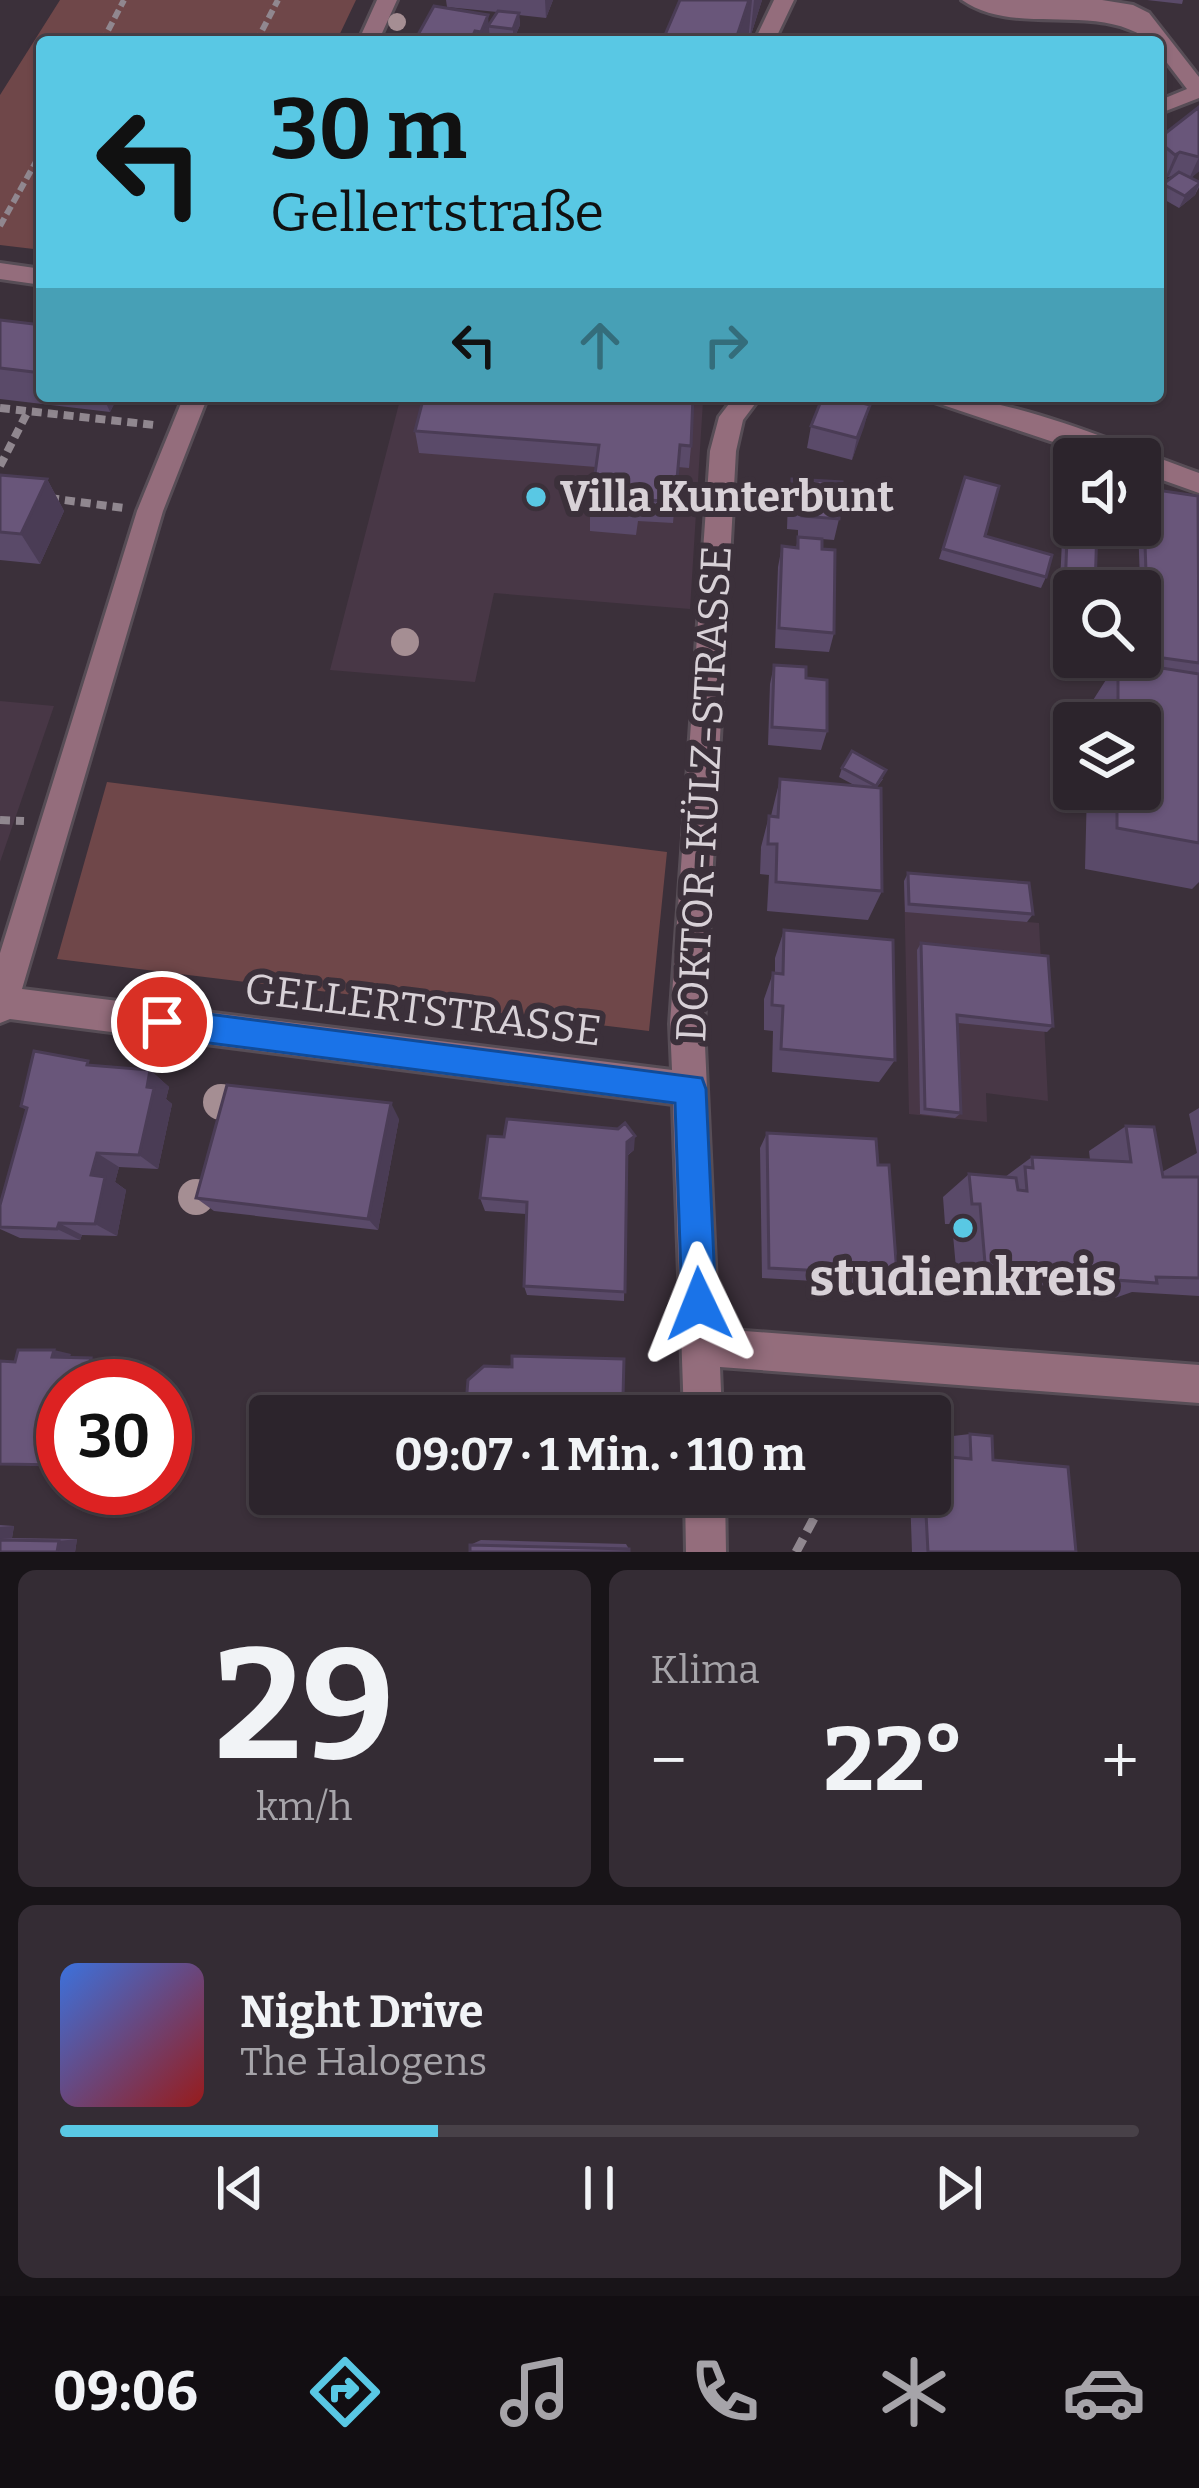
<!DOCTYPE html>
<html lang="de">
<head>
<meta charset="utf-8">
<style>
	:root { --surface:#2c242c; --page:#342c34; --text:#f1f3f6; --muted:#a6a4a9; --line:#484148; --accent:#59c8e4 }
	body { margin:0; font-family:Bitter,serif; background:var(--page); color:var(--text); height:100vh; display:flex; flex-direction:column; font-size:45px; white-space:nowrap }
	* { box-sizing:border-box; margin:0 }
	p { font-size:39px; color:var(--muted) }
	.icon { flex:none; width:66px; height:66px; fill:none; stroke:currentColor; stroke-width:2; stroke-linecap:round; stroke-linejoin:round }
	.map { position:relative; height:1552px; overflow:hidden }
	.sheet { display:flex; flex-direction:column; gap:18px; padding:18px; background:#181418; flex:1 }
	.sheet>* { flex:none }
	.guide { position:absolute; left:36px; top:36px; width:1128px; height:366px; border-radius:12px; box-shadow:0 3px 9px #0004,0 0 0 3px var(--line); background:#59c8e4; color:#111; overflow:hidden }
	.buttons { position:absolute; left:1053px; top:438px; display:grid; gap:24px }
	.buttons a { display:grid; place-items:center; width:108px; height:108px; border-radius:12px; background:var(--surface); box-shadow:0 3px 9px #0004,0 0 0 3px var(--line); font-size:60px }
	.speed { position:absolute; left:36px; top:1359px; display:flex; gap:24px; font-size:60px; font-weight:700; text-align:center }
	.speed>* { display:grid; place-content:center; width:156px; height:156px; border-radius:50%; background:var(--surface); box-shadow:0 3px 9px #0004,0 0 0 3px var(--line); line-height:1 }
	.speed .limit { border:18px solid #d22; background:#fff; color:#111 }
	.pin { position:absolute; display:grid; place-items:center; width:102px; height:102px; color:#fff; margin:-51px; border:6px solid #fff; border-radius:50%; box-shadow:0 3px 12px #0007 }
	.me { position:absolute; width:132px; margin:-66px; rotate:358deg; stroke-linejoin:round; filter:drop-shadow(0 0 9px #0008) }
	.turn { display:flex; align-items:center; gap:42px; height:252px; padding:0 36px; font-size:54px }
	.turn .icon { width:156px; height:156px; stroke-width:2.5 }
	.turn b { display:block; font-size:84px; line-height:102px }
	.lanes { display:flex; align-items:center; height:114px; padding:0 36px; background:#0003; justify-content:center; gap:60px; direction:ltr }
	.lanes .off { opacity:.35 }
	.big { font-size:90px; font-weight:700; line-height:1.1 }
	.sheet .tile { flex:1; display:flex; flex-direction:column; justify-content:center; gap:18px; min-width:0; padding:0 42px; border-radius:18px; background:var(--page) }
	.sheet .dial { align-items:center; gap:0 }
	.dial b { font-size:156px; line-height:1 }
	.song { display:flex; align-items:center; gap:36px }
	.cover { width:144px; height:144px; border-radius:18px; background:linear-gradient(135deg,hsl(220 70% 55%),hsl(0 70% 35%)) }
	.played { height:12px; border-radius:6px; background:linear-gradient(90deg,var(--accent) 35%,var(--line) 35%) }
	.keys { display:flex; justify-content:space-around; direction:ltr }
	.heat { display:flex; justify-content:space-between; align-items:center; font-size:66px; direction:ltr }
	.sheet .tiles { flex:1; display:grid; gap:18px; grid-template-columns:1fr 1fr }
	.tile:last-child { grid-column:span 2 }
	.trip { position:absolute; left:249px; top:1395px; width:702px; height:120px; border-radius:12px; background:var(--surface); box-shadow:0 3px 9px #0004,0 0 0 3px var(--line); font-weight:700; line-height:120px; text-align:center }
	.dock { display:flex; height:192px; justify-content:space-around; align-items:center; background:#120e12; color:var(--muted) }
	.dock .icon { width:84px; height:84px }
	.dock .current { color:var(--accent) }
	.dock b { font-size:54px; color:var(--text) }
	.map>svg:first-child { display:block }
	.built { fill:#483746 }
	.green { fill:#6f4749 }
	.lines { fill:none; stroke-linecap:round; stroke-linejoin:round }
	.minor-casing { stroke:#574d56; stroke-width:6 }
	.path-far2 { stroke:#90878f; stroke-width:6; stroke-dasharray:9 4.5; stroke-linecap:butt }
	.path-far1 { stroke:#90878f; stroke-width:8; stroke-dasharray:10 6; stroke-linecap:butt }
	.path { stroke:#90878f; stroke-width:9; stroke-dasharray:15 8; stroke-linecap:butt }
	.minor { fill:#946d7c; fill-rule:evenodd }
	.tree { fill:#a58e93 }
	.wall { fill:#5a4a69 }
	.shaded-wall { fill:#4a3c55 }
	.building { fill:#69567a; stroke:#4a3c55; stroke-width:3 }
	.route { fill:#1a73e8; stroke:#114b97; stroke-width:3 }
	.poi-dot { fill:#59c8e4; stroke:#3b303a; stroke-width:4.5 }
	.labels { text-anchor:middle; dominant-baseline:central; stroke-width:12; stroke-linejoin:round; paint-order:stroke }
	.poi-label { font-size:42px; font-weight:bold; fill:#d8d1d7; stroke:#3b303a; text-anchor:start }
	.street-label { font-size:42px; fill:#d8d1d7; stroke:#3b303a }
	.near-poi-label { font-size:51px; font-weight:bold; fill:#d8d1d7; stroke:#3b303a }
</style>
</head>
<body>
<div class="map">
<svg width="1199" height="1552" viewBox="0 0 1199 1552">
	<rect width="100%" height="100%" fill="#3b303a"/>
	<!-- built -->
	<path class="built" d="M 401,396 L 696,396 L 703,401 L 690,609 L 494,593 L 475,682 L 330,670 Z
		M 0,701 L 54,706 L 0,862 Z
		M 904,881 L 1024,891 L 1027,922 L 1039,923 L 1048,1101 L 986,1093 L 987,1122 L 909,1114 Z"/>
	<!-- green -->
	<path class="green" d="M 60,0 L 356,0 L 336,42 L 42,42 L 42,250 L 0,245 L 0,95 Z
		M 107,782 L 667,852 L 649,1031 L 57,959 Z"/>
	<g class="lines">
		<!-- minor casing -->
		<g class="minor-casing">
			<path id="minor" d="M 377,0 L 397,0 L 378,42 L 358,42 Z
				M 774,0 L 794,0 L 774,42 L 754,42 Z
				M 962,0 L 1102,0 L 1133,5 L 1149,13 L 1199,77 L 1199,98 L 1158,114 L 1158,101 L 1187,89 L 1158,51 L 1158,42 L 1151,42 C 1099,0 1016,38 962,0 Z
				M 0,263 L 42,269 L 42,285 L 0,279 Z
				M 184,396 L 208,396 L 163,511 L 22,989 L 672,1070 L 670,1024 L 710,451 L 719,417 L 735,396 L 761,396 L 743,420 L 736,451 L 704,1024 L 718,1329 L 1199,1365 L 1199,1403 L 720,1367 L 722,1416 L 684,1416 L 673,1104 L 10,1019 L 0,1023 L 0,953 L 137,511 Z
				M 931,396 C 1013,396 1120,445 1199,473 L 1199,493 L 1140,472 L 1140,459 L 1104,459 L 934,402 Z
				M 685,1494 L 725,1494 L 726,1552 L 686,1552 Z"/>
		</g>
		<!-- path-far2 -->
		<path class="path-far2" d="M 102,42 L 124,0
			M 256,42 L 278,0
			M 0,226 L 42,151"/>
		<!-- path-far1 -->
		<path class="path-far1" d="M 0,408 L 154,425
			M 0,466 L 28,411
			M 49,498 L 124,508
			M 0,820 L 24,821"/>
		<!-- path -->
		<path class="path" d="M 868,1416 L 878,1396
			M 796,1552 L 827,1494"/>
		<!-- minor -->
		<use href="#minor" class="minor"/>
	</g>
	<!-- trees -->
	<g class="tree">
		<circle cx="397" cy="22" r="9"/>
		<circle cx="405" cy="642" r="14"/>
		<circle cx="221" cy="1102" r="18"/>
		<circle cx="196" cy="1197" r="18"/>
	</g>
	<!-- wall -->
	<path class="wall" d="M 446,0 L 553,0 L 546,18 L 519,15 L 520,25 L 513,41 L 490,38 L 490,42 L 414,42 L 489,24 L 497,12 L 447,7 Z
		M 680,0 L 762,0 L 750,38 Z
		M 1147,0 L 1183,0 L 1182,4 Z
		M 1199,107 L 1199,171 L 1191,178 L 1199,182 L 1199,187 L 1195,195 L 1179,208 L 1158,196 L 1163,184 L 1173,176 L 1164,178 L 1158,191 L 1158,139 Z
		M 0,320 L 42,325 L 42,396 L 118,396 L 110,412 L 0,399 Z
		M 870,405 L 852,460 L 807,448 L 811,426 Z
		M 415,431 L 691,446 L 689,468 L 678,467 L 673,523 L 638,521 L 636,535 L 590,531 L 590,510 L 596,467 L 419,453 Z
		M 0,475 L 47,479 L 64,511 L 40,564 L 0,560 Z
		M 965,477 L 985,536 L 1046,577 L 1041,588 L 939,559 Z
		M 792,479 L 839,519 L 834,540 L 809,538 L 822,549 L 834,633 L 829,652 L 775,648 L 778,567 L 782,546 L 796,548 L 798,538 L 798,530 L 787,529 L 788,500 Z
		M 1069,487 L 1074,591 L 1074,628 L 1058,625 L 1064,498 Z
		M 1143,488 L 1199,515 L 1199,882 L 1192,889 L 1085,869 L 1087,789 L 1140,789 L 1140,723 L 1088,723 L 1088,708 L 1118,661 L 1143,665 L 1138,525 L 1140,525 L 1140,493 Z
		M 774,665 L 806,678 L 827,731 L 821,750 L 768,745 L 770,684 Z
		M 842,768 L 883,779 L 877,787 L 882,891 L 868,920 L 767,911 L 769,875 L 760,874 L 761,847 L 769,816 L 771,816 L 780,779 L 854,785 L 839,777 Z
		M 908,873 L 1033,914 L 1027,922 L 905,912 L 904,881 Z
		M 784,930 L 895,1060 L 879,1082 L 772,1072 L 773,1031 L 764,1030 L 764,999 L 773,973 L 775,973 L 775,958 Z
		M 921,943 L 1053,1026 L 1047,1032 L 958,1023 L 961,1113 L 955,1118 L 920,1114 L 917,950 Z
		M 94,1066 L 150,1070 L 169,1087 L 166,1099 L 172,1104 L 158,1169 L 119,1167 L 115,1182 L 126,1190 L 117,1236 L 82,1235 L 80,1240 L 20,1238 L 0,1229 L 0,1205 L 26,1110 L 21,1106 Z
		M 1199,1108 L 1199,1296 L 1132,1292 L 1115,1298 L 1078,1296 L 1077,1288 L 957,1279 L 952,1224 L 945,1224 L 943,1197 L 969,1174 L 1005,1177 L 1032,1157 L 1090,1160 L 1089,1151 L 1126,1126 L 1162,1172 L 1197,1153 L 1189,1114 Z
		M 399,1119 L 378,1230 L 214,1211 L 196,1198 Z
		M 767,1133 L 878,1165 L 897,1275 L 883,1285 L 762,1278 L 760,1148 Z
		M 634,1150 L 627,1156 L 624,1301 L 527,1295 L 524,1286 L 526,1214 L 485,1211 L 480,1198 Z
		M 970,1434 L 993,1460 L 1076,1552 L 912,1552 L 910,1494 L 930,1494 L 954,1457 L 953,1436 Z
		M 0,1525 L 14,1526 L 12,1538 L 77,1539 L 75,1552 L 0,1552 Z
		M 481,1540 L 626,1544 L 629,1549 L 470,1545 Z"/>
	<!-- shaded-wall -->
	<path class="shaded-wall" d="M 545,0 L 553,0 L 546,18 Z
		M 749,0 L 752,0 L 748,42 L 735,42 Z
		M 754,0 L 762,0 L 750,38 Z
		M 519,13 L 520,25 L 513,41 L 513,29 Z
		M 488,15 L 490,42 L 482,42 L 481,32 Z
		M 1180,152 L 1169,176 L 1165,179 L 1175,155 Z
		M 1199,157 L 1199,171 L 1188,181 Z
		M 1199,184 L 1195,195 L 1179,208 L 1185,196 Z
		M 103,396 L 118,396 L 110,412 Z
		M 870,405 L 864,427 L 852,460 L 857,438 Z
		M 47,479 L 64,511 L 40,564 L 21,534 Z
		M 150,1070 L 169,1087 L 166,1099 L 172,1104 L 158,1169 L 139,1155 Z
		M 391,1103 L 399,1119 L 378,1230 L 368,1219 Z
		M 635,1136 L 634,1150 L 626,1156 L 627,1142 Z
		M 97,1153 L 119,1167 L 115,1182 L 126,1190 L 117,1236 L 95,1224 L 91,1175 Z
		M 59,1223 L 82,1235 L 80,1240 L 57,1229 Z
		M 54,1350 L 71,1354 L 69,1361 L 52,1357 Z
		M 91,1358 L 107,1362 L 102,1386 L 85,1386 Z
		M 14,1526 L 12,1538 L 0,1539 L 0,1527 Z
		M 77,1539 L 75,1552 L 57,1552 L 59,1541 Z"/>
	<!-- building -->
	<path class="building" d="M 680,0 L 749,0 L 735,42 L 662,42 Z
		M 434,6 L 488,15 L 481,32 L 475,31 L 470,42 L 414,42 Z
		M 498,11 L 519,13 L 513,29 L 488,26 Z
		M 1199,107 L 1199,157 L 1180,152 L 1175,155 L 1158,141 L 1158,139 Z
		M 1179,172 L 1199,182 L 1199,184 L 1185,196 L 1163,184 Z
		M 0,320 L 42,325 L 42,373 L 0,368 Z
		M 424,396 L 693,396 L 691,446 L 680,445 L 675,502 L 638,499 L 637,513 L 590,510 L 599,445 L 415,431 Z
		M 823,396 L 836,396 L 870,405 L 857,438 L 811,426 Z
		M 0,475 L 47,479 L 21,534 L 0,532 Z
		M 965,477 L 999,486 L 985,536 L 1052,555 L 1046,577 L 943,549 Z
		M 792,479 L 842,482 L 839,519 L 802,516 L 803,509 L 792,508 Z
		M 1069,487 L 1074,488 L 1074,525 L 1097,525 L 1095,591 L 1074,591 L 1074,617 L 1064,615 Z
		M 1143,488 L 1198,496 L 1199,663 L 1149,656 Z
		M 798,537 L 822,539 L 822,549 L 835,550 L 834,633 L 779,628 L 782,546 L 798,548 Z
		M 1118,661 L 1199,674 L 1199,843 L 1117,828 L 1117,789 L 1140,789 L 1140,723 L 1118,723 Z
		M 774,665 L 806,667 L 806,678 L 827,680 L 827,731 L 772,727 Z
		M 852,751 L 886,770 L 876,786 L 842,768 Z
		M 780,779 L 881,788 L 882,891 L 776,882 L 777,844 L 768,844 L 769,816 L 778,817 Z
		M 908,873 L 1029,883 L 1033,914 L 909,904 Z
		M 784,930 L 893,940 L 895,1060 L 781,1049 L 783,1006 L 772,1005 L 773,973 L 783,974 Z
		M 921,943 L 1048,956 L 1053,1026 L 957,1015 L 961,1113 L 925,1109 Z
		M 34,1051 L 88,1061 L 87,1065 L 150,1070 L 147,1087 L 154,1088 L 139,1155 L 97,1153 L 91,1175 L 105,1177 L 95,1224 L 59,1223 L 57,1229 L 0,1227 L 0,1205 L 27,1108 L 21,1106 Z
		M 227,1085 L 391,1103 L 368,1219 L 196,1198 Z
		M 507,1119 L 618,1129 L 625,1123 L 635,1136 L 627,1142 L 625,1292 L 524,1286 L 527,1202 L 480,1198 L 488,1136 L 504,1137 Z
		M 1126,1126 L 1154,1127 L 1163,1177 L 1199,1177 L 1199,1278 L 1156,1277 L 1157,1283 L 1116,1280 L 1115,1272 L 985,1263 L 980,1204 L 972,1204 L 969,1174 L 1016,1178 L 1018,1190 L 1027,1191 L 1025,1167 L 1033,1168 L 1032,1157 L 1131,1162 Z
		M 767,1133 L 876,1139 L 878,1165 L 889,1165 L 897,1275 L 769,1268 Z
		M 18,1350 L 54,1350 L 52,1357 L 91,1358 L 85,1386 L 63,1386 L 63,1465 L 0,1464 L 0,1361 L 15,1362 Z
		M 512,1356 L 624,1359 L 623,1397 L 632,1398 L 632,1416 L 465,1416 L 468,1380 L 484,1366 L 512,1367 Z
		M 970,1434 L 992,1436 L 993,1460 L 1068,1467 L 1076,1552 L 928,1552 L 925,1494 L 930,1494 L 930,1455 L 971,1459 Z
		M 385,1494 L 429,1494 L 428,1506 L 384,1506 Z
		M 0,1540 L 59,1541 L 57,1552 L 0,1552 Z
		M 470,1545 L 629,1549 L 629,1552 L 470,1552 Z"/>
	<!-- route -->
	<path class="route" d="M 162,1008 L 702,1078 L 706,1089 L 716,1304 L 711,1316 L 699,1321 L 687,1316 L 682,1304 L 675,1103 L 162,1037 L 151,1033 L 147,1022 L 151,1012 Z"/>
	<!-- markers -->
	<g class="poi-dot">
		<circle cx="536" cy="497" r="12"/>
		<circle cx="963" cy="1228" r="12"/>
	</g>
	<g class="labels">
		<!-- poi labels -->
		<g class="poi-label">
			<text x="560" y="497">Villa Kunterbunt</text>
		</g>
		<!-- street labels -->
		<g class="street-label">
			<text transform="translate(704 794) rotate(-87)">DOKTOR-KÜLZ-STRASSE</text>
			<text transform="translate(423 1010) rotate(7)">GELLERTSTRASSE</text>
		</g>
		<!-- near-poi labels -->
		<g class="near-poi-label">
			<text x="963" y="1278">studienkreis</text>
		</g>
	</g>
</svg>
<div class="buttons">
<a><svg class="icon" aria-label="sound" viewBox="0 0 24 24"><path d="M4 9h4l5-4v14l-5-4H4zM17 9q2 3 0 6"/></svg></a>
<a><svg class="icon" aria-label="search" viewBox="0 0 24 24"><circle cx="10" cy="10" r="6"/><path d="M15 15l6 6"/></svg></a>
<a><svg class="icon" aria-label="layers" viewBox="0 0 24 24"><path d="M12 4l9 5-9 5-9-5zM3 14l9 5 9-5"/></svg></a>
</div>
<div class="speed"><div class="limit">30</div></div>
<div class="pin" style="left:162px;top:1022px;background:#d93025"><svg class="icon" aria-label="arrive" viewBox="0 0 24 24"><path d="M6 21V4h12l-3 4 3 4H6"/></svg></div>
<svg class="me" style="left:699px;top:1304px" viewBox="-20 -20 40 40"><path d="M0-17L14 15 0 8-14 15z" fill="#1a73e8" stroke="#fff" stroke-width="4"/></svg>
<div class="trip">09:07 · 1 Min. · 110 m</div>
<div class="guide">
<div class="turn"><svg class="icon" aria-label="left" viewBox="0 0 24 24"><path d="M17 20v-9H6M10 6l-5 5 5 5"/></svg><div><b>30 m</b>Gellertstraße</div></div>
<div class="lanes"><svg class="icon" aria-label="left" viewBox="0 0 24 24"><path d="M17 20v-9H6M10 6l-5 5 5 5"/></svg><svg class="icon off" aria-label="ahead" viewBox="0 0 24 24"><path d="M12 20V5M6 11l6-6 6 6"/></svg><svg class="icon off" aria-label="right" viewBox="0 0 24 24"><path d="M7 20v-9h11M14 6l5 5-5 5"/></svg></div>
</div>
</div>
<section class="sheet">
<div class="tiles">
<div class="tile dial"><b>29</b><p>km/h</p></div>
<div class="tile"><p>Klima</p>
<div class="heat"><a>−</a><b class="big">22°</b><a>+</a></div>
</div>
<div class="tile">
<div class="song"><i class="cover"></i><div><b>Night Drive</b><p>The Halogens</p></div></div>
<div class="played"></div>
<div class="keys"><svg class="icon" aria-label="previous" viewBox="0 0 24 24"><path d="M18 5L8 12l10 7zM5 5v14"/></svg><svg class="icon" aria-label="pause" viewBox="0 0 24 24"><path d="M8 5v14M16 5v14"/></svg><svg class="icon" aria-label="next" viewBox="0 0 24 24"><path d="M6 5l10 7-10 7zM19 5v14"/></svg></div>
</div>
</div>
</section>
<nav class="dock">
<b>09:06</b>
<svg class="icon current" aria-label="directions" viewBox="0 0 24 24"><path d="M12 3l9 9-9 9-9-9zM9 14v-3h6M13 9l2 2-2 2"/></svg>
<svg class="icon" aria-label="music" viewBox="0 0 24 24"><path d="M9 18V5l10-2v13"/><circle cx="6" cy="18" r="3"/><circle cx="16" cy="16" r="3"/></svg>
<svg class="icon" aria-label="phone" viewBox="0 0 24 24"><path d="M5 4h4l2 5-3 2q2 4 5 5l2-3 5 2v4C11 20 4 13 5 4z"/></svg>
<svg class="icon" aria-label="climate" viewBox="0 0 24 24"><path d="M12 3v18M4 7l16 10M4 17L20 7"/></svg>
<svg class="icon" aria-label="car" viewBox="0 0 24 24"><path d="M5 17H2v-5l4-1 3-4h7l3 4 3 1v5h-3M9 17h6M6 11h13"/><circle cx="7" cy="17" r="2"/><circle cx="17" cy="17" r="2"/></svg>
</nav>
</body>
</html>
